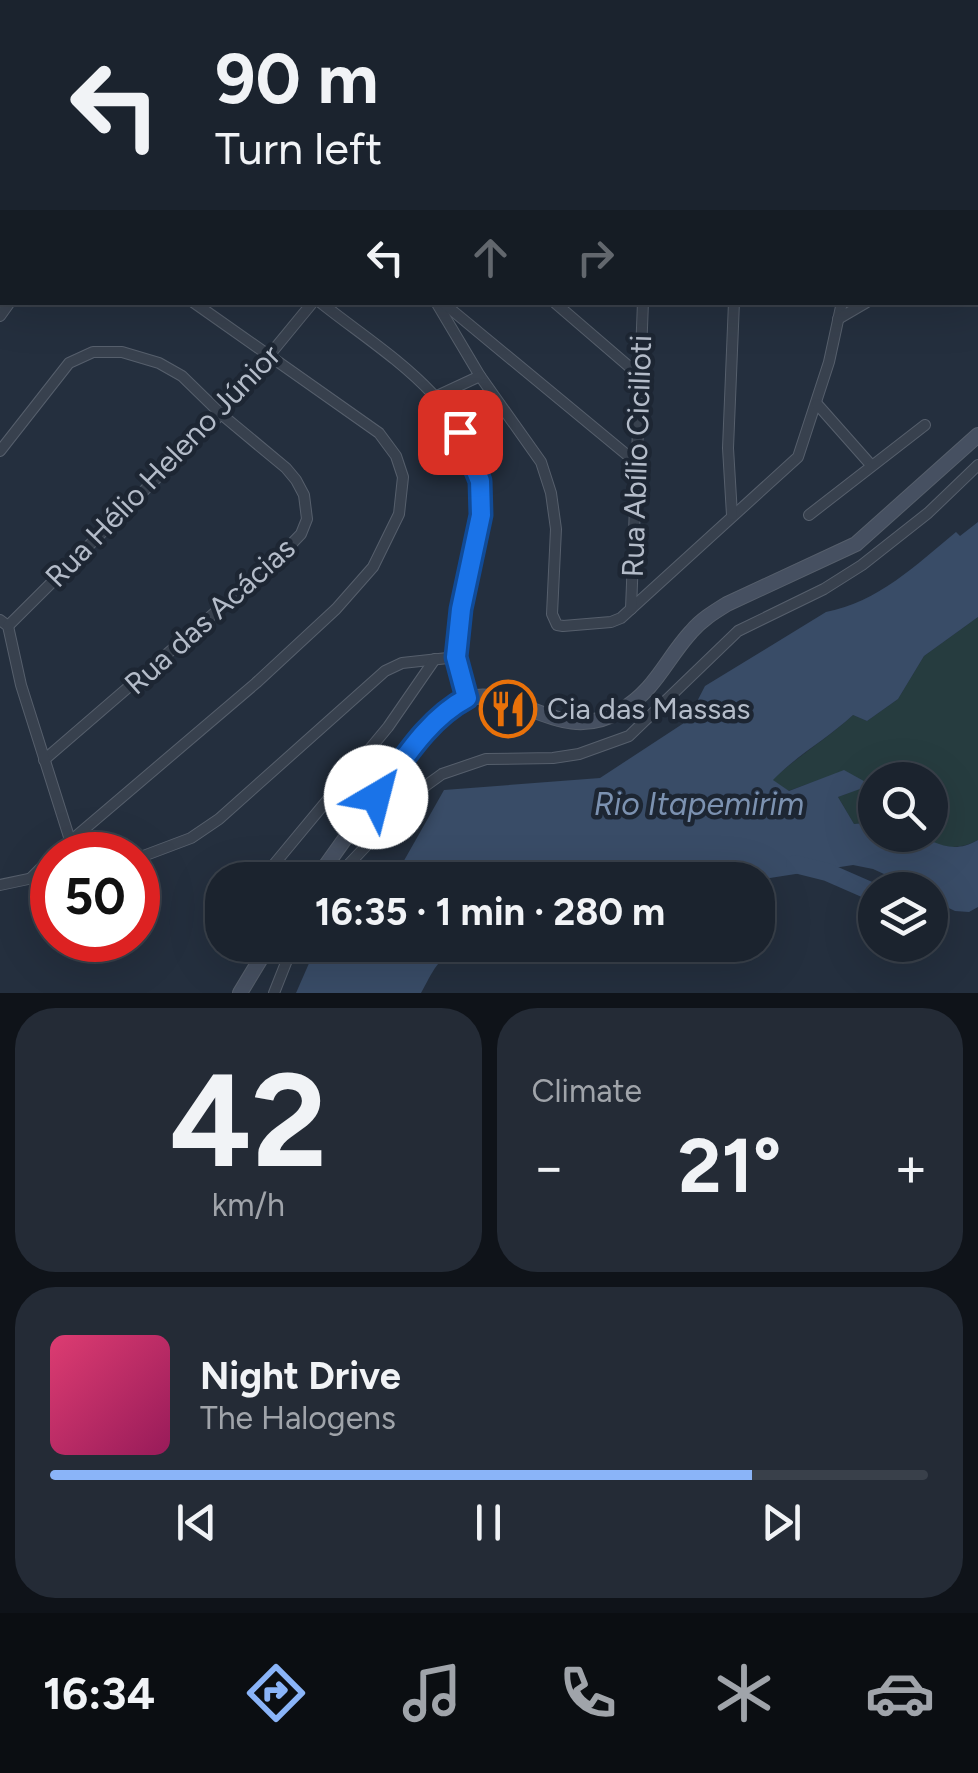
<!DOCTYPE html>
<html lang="en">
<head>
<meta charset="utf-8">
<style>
	body { margin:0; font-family:Figtree,sans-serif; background:#242b36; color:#f1f3f6; height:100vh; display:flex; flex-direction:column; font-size:38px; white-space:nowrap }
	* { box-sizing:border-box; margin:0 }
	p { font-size:32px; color:#a0a4aa }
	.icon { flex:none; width:55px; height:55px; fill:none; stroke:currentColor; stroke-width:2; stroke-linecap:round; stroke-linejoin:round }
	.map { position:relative; height:993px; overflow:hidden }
	.side { display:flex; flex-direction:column; gap:15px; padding:15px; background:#0f1319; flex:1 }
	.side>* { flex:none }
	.hud { position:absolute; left:0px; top:0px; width:980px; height:305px; box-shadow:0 10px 40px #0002,0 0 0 2px #39404a; background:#1b232e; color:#f1f3f6; overflow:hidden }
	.fabs { position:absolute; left:858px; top:762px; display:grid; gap:20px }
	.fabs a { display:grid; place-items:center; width:90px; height:90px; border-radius:50%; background:#1b232e; box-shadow:0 10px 40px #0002,0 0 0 2px #39404a; font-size:50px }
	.speed { position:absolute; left:30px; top:832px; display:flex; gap:20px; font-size:50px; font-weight:700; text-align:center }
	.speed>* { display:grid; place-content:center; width:130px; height:130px; border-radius:50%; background:#1b232e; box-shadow:0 10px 40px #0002,0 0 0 2px #39404a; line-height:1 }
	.speed .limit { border:15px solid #d22; background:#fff; color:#111 }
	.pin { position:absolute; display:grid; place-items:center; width:85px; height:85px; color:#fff; margin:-42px; border-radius:20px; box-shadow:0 5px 15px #0006 }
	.me { position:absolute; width:110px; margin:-55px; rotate:37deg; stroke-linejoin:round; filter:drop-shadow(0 0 8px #0008) }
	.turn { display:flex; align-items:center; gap:35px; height:210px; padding:0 50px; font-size:45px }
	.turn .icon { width:130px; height:130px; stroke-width:2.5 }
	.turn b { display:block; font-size:70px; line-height:85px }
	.lanes { display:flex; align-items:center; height:95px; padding:0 50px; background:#0003; justify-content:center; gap:50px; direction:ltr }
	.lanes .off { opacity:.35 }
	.big { font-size:75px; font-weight:700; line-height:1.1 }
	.side .widget { flex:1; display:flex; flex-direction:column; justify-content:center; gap:15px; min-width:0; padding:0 35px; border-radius:40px; background:#242b36 }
	.side .dial { align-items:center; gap:0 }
	.dial b { font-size:130px; line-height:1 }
	.song { display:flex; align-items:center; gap:30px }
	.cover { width:120px; height:120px; border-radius:15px; background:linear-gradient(135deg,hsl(340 70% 55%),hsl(330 70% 35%)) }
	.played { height:10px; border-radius:5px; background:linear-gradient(90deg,#8ab4f8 80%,#39404a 80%) }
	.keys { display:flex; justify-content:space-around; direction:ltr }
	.heat { display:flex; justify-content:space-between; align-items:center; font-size:55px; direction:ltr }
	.side .tiles { flex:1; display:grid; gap:15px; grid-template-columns:1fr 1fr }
	.widget:last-child { grid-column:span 2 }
	.trip { position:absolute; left:205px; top:862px; width:570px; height:100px; border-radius:40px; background:#1b232e; box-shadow:0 10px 40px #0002,0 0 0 2px #39404a; font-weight:700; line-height:100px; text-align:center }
	.tabs { display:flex; height:160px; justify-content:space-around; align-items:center; background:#0b0e12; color:#a0a4aa }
	.tabs .icon { width:70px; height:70px }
	.tabs .selected { color:#8ab4f8 }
	.tabs b { font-size:45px; color:#f1f3f6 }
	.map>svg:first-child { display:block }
	.green { fill:#263c3f }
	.water { fill:#394c67 }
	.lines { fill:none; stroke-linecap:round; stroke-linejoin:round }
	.river { stroke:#394c67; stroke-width:18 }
	.street-casing { stroke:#565f6c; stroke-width:12 }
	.secondary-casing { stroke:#565f6c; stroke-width:16 }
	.street { stroke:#38414e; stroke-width:10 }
	.secondary { stroke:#465061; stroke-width:14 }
	.route-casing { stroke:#114b97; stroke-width:25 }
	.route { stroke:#1a73e8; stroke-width:18 }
	.labels { text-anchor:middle; stroke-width:9; stroke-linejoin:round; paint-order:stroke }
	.street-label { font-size:30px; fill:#b4bcc9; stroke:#1d2633 }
	.poi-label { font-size:30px; fill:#b4bcc9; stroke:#1d2633; text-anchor:start }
	.water-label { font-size:32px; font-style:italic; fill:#7c92b1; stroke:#1d2633 }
</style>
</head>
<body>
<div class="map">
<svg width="978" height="993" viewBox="0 0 978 993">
	<rect width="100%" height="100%" fill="#242f3e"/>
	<path class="green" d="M 978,617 L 978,840 C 957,852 934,847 914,835 L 930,835 L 930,780 L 875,780 L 875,822 L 854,824 L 838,797 L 869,785 L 844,771 L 788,791 L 772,780 C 798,756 827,739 853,715 L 867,721 L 898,699 L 924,656 Z"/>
	<g class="water">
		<path d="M 978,522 L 978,617 L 924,656 L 898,699 L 867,721 L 853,715 C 827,739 797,755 773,780 L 789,791 L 844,770 L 871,785 L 838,797 L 854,824 L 875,822 L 875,835 C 886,835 897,834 908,835 C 936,838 948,857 978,840 L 978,907 L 969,912 L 955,911 L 930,899 L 930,890 L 919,890 L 873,869 L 853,865 L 758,880 L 393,880 L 444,790 L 600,778 L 687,721 L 705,686 L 826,612 C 878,602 916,565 956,532 L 960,536 Z"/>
		<path d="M 317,945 L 469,945 L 463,951 C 439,952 432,974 421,993 L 296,993 Z"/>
		<polygon points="481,945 581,945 554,964 528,952 497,960"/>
	</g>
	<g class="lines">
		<polyline class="river" points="795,864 827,872 875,893"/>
		<g class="street-casing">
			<g id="street">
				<polyline points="26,0 29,2"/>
				<polyline points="286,0 295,2"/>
				<polyline points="461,0 464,2"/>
				<polyline points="634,0 636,2"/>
				<polyline points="680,0 681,2"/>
				<polyline points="816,0 816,2"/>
				<polyline points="0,11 2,12"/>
				<polyline points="0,142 2,141"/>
				<polyline points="0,163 2,168"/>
				<polyline points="0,220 2,218"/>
				<polyline points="978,279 978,280"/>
				<path d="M 320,302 C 381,351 464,397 479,480 C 484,506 479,531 474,556 C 468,589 457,620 457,654 C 457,668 464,684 467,698"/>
				<polyline points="436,302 480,376 541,462 551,493 556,529 552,614 557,625 563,626 611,622 621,618 798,457 829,362 842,302"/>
				<polyline points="442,302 638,464"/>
				<polyline points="554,302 640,376"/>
				<polyline points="0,316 10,302"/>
				<polyline points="838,319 867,302"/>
				<polyline points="437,396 480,376"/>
				<polyline points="817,404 871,465"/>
				<polyline points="0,451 69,363 93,352 122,352 159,363 182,376 221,414 286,468 296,480 304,495 307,519 301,534 277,559 44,760"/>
				<polyline points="732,515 728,448 734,302"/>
				<polyline points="809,515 925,425"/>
				<polyline points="631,609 643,302"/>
				<polyline points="0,620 8,626 21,685 70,840"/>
				<polyline points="8,626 221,414 313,302"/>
				<polyline points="54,855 256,683 336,609 373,567 399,514 403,477 396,456 379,433 193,302"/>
				<polyline points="138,858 191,838 219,819 385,671 402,663 457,657"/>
				<polyline points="31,878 52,857"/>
				<polyline points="261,880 388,727 435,659"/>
				<polyline points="334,880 417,792 442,774 486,759 553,758 579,754 629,736 738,631 824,589 862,565 928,513 978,465"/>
				<polyline points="0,885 52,874"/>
				<polyline points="274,993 293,945"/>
			</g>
		</g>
		<g class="secondary-casing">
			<g id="secondary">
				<path d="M 315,880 C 345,842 427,712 466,699 C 515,683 559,747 620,711 C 656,690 666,659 691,632 C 701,620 714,612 727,604 L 856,544 L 978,435"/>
				<polyline points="240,993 269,945"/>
			</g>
		</g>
		<use href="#street" class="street"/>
		<use href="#secondary" class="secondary"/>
	</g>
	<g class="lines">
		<g class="route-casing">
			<path id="route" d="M 376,797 C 402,762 427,719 467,698 L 456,657 L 461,609 L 481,515 L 480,481 L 460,432"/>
		</g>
		<use href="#route" class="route"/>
	</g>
	<defs>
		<g id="restaurant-ring" transform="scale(2.875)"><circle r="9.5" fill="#1d2633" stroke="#e8710a" stroke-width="1.5"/><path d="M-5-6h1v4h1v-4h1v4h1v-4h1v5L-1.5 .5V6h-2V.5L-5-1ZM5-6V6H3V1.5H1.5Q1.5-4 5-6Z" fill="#e8710a"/></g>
	</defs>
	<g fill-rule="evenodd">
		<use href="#restaurant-ring" x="508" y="709"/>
	</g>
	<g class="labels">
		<g class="street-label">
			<text transform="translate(637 456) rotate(-88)" y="10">Rua Abílio Cicilioti</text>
			<text transform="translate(163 466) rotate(-46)" y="10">Rua Hélio Heleno Júnior</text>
			<text transform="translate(210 616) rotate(-42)" y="10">Rua das Acácias</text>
		</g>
		<g class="poi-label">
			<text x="547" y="719">Cia das Massas</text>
		</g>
		<g class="water-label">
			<text x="699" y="815">Rio Itapemirim</text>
		</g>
	</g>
</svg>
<div class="fabs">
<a><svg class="icon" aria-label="search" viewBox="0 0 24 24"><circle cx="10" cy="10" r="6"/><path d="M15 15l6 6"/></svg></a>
<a><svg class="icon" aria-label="layers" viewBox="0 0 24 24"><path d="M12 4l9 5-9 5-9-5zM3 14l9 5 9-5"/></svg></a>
</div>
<div class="speed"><div class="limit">50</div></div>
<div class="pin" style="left:460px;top:432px;background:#d93025"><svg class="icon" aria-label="arrive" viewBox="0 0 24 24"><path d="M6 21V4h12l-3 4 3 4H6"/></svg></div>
<svg class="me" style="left:376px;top:797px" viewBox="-20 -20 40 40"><circle r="19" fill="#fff"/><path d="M0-13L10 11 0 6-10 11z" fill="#1a73e8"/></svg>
<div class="trip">16:35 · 1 min · 280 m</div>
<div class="hud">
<div class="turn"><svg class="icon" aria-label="left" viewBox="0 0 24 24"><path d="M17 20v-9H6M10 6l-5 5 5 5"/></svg><div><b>90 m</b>Turn left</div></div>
<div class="lanes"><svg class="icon" aria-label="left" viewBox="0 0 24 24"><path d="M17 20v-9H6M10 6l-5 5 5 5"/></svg><svg class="icon off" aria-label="ahead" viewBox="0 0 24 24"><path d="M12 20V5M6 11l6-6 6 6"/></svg><svg class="icon off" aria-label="right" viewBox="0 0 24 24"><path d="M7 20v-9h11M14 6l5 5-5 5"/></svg></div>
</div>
</div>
<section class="side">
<div class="tiles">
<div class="widget dial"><b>42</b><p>km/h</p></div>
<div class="widget"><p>Climate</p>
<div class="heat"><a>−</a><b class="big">21°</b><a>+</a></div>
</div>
<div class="widget">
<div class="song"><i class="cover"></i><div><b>Night Drive</b><p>The Halogens</p></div></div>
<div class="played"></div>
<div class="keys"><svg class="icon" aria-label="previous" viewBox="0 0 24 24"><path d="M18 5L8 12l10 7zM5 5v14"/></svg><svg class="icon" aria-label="pause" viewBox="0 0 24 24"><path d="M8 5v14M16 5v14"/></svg><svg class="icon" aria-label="next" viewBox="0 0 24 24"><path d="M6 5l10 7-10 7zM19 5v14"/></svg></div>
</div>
</div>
</section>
<nav class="tabs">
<b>16:34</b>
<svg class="icon selected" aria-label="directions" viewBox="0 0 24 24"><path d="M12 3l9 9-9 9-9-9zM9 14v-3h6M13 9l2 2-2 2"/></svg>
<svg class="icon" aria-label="music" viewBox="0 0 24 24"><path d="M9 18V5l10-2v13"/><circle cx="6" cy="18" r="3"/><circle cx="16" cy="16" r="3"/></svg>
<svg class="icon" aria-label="phone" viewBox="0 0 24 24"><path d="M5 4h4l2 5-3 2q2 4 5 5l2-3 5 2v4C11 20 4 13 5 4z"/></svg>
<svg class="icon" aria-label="climate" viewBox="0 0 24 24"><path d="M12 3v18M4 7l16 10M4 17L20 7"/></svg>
<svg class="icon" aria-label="car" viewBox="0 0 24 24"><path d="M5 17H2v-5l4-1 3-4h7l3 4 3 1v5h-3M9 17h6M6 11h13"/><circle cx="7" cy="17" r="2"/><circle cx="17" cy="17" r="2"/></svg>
</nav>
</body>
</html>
